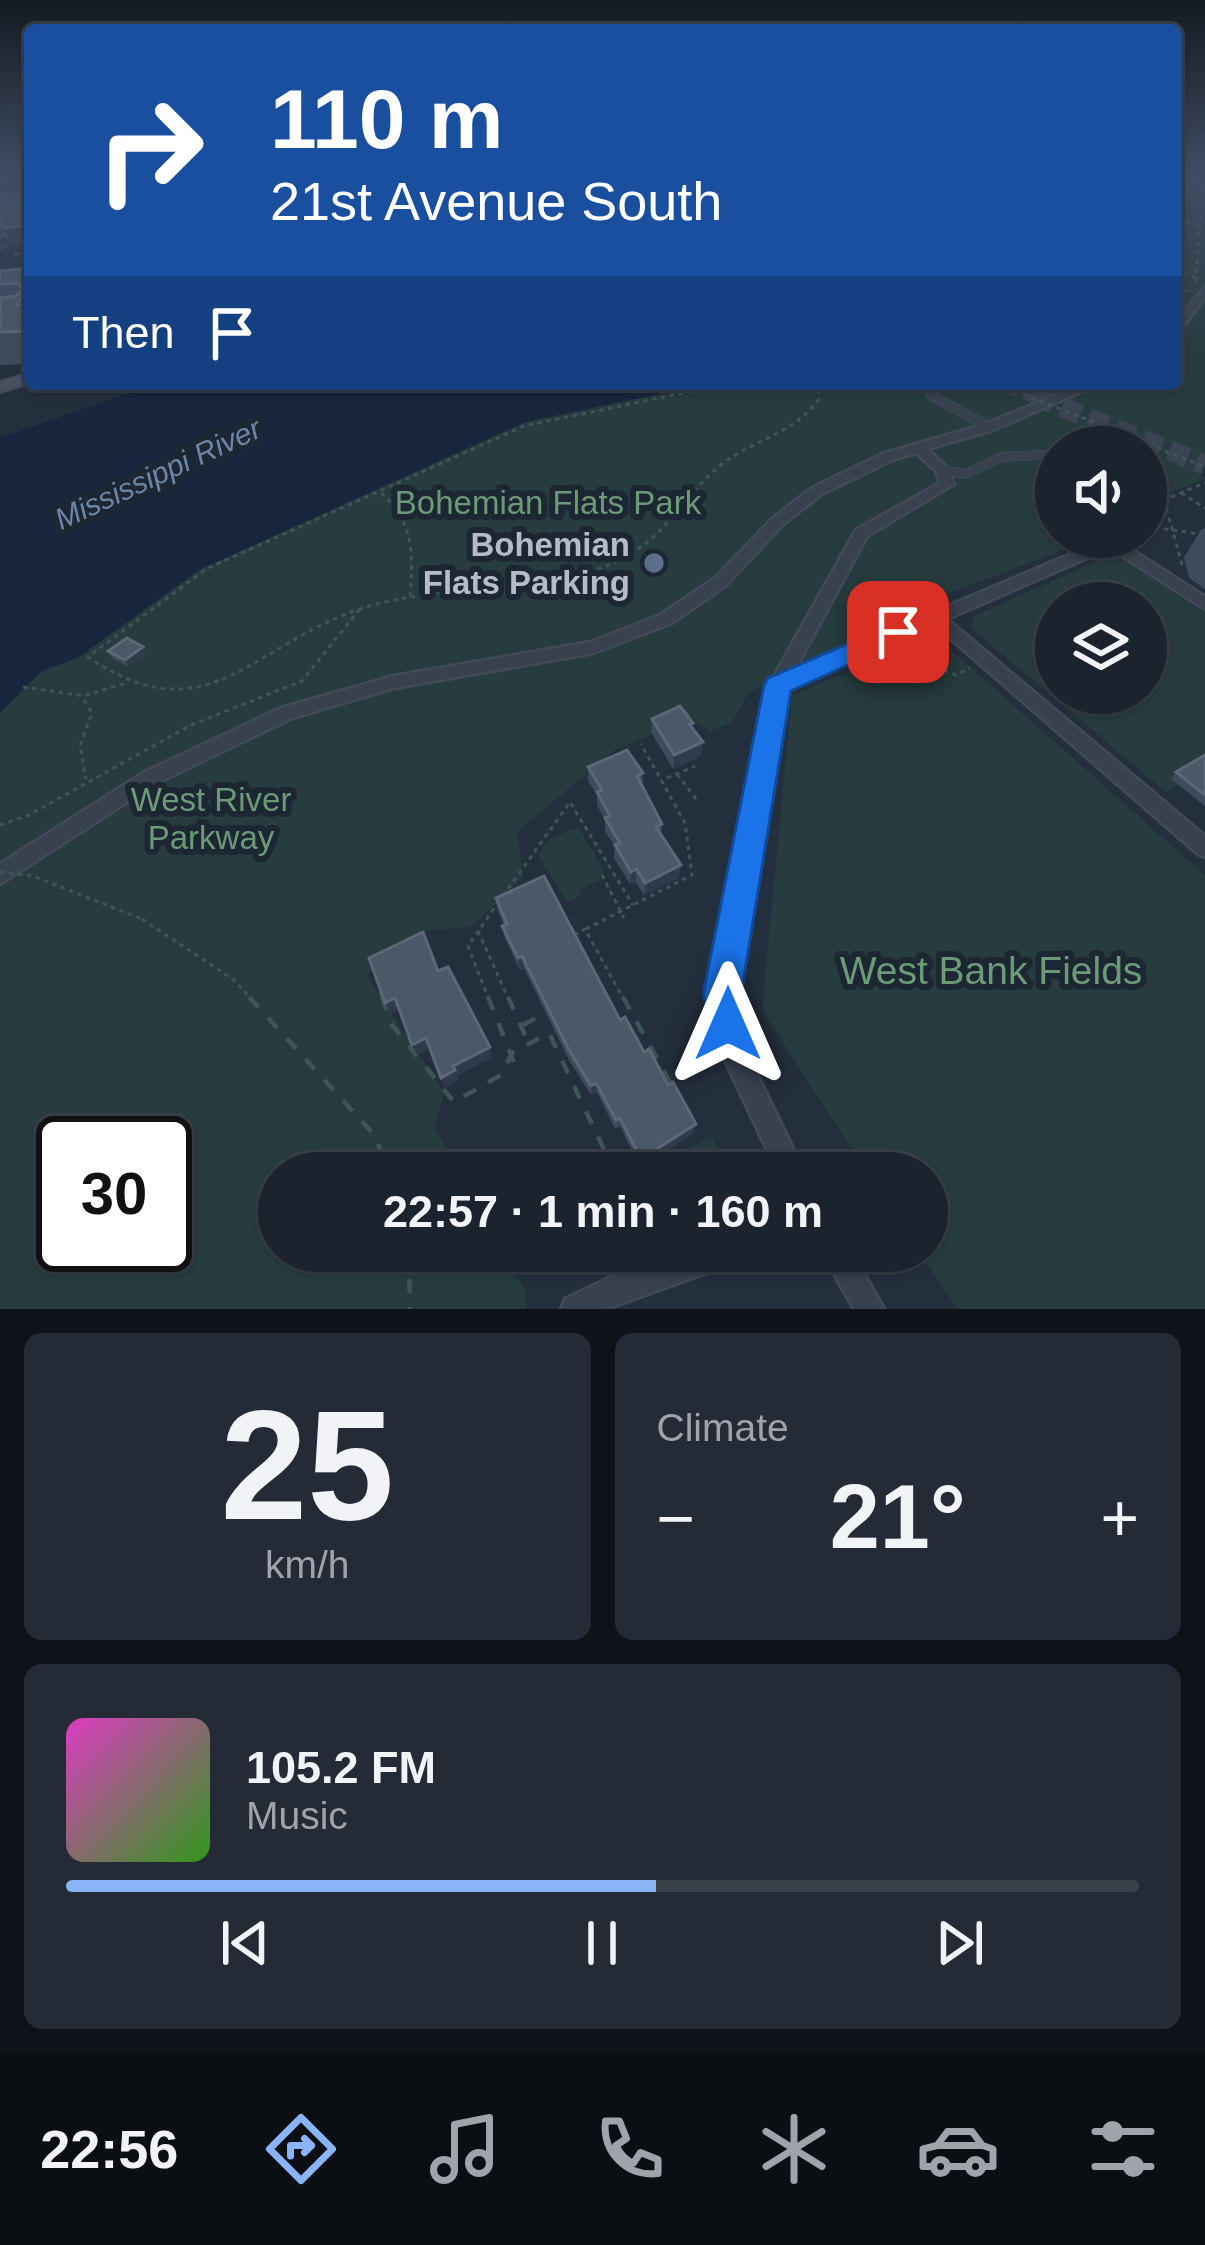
<!DOCTYPE html>
<html lang="en">
<head>
<meta charset="utf-8">
<style>
	body { margin:0; font-family:Arial,sans-serif; background:#242b36; color:#f1f3f6; height:100vh; display:flex; flex-direction:column; font-size:45px; white-space:nowrap }
	* { box-sizing:border-box; margin:0 }
	p { font-size:39px; color:#a0a4aa }
	.icon { flex:none; width:66px; height:66px; fill:none; stroke:currentColor; stroke-width:2; stroke-linecap:round; stroke-linejoin:round }
	.map { position:relative; height:1309px; overflow:hidden }
	.panel { display:flex; flex-direction:column; gap:24px; padding:24px; background:#0f1319; flex:1 }
	.panel>* { flex:none }
	.hud { position:absolute; left:24px; top:24px; width:1158px; height:366px; border-radius:12px; box-shadow:0 3px 9px #0004,0 0 0 3px #39404a; background:#1a4fa0; color:#fff; overflow:hidden }
	.controls { position:absolute; left:1035px; top:426px; display:grid; gap:24px }
	.controls a { display:grid; place-items:center; width:132px; height:132px; border-radius:50%; background:#1b232e; box-shadow:0 3px 9px #0004,0 0 0 3px #39404a; font-size:60px }
	.speed { position:absolute; left:36px; top:1116px; display:flex; gap:24px; font-size:60px; font-weight:700; text-align:center }
	.speed>* { display:grid; place-content:center; width:156px; height:156px; border-radius:50%; background:#1b232e; box-shadow:0 3px 9px #0004,0 0 0 3px #39404a; line-height:1 }
	.speed .limit { border:6px solid #111; border-radius:18px; background:#fff; color:#111 }
	.pin { position:absolute; display:grid; place-items:center; width:102px; height:102px; color:#fff; margin:-51px; border-radius:24px; box-shadow:0 6px 18px #0006 }
	.me { position:absolute; width:132px; margin:-66px; rotate:0deg; stroke-linejoin:round; filter:drop-shadow(0 0 9px #0008) }
	.turn { display:flex; align-items:center; gap:42px; height:252px; padding:0 48px; font-size:54px }
	.turn .icon { width:156px; height:156px; stroke-width:2.5 }
	.turn b { display:block; font-size:84px; line-height:102px }
	.then { display:flex; align-items:center; height:114px; padding:0 48px; background:#0003; gap:24px; font-size:45px }
	.big { font-size:90px; font-weight:700; line-height:1.1 }
	.panel .widget { flex:1; display:flex; flex-direction:column; justify-content:center; gap:18px; min-width:0; padding:0 42px; border-radius:18px; background:#242b36 }
	.panel .dial { align-items:center; gap:0 }
	.dial b { font-size:156px; line-height:1 }
	.song { display:flex; align-items:center; gap:36px }
	.cover { width:144px; height:144px; border-radius:18px; background:linear-gradient(135deg,hsl(310 70% 55%),hsl(110 70% 35%)) }
	.played { height:12px; border-radius:6px; background:linear-gradient(90deg,#8ab4f8 55%,#39404a 55%) }
	.keys { display:flex; justify-content:space-around; direction:ltr }
	.heat { display:flex; justify-content:space-between; align-items:center; font-size:66px; direction:ltr }
	.panel .tiles { flex:1; display:grid; gap:24px; grid-template-columns:1fr 1fr }
	.widget:last-child { grid-column:span 2 }
	.trip { position:absolute; left:258px; top:1152px; width:690px; height:120px; border-radius:60px; background:#1b232e; box-shadow:0 3px 9px #0004,0 0 0 3px #39404a; font-weight:700; line-height:120px; text-align:center }
	.dock { display:flex; height:192px; justify-content:space-around; align-items:center; background:#0b0e12; color:#a0a4aa }
	.dock .icon { width:84px; height:84px }
	.dock .active { color:#8ab4f8 }
	.dock b { font-size:54px; color:#f1f3f6 }
	.map>svg:first-child { display:block }
	.green { fill:#263c3f; fill-rule:evenodd }
	.water { fill:#17263c }
	.lines { fill:none; stroke-linecap:round; stroke-linejoin:round }
	.secondary-tunnel-far1 { stroke:#3a4453; stroke-width:15; stroke-dasharray:15 8; stroke-linecap:butt }
	.secondary-tunnel { stroke:#3a4453; stroke-width:20; stroke-dasharray:20 9; stroke-linecap:butt }
	.lane-far2-casing { stroke:#414a57; stroke-width:6 }
	.lane-far1-casing { stroke:#414a57; stroke-width:9 }
	.lane-casing { stroke:#414a57; stroke-width:10 }
	.street-casing { stroke:#414a57; stroke-width:5 }
	.secondary-casing { stroke:#414a57; stroke-width:4 }
	.path-far1 { stroke:#3f5557; stroke-width:3; stroke-dasharray:4.5 4.5; stroke-linecap:butt }
	.path { stroke:#3f5557; stroke-width:4.5; stroke-dasharray:14 14; stroke-linecap:butt }
	.lane-far2 { stroke:#38414e; stroke-width:4.5 }
	.lane-far1 { stroke:#38414e; stroke-width:6 }
	.lane { stroke:#38414e; stroke-width:8 }
	.street { fill:#38414e; fill-rule:evenodd }
	.secondary { fill:#465061; fill-rule:evenodd }
	.path-bridge { stroke:#3f5557; stroke-width:3; stroke-dasharray:4.5 4.5; stroke-linecap:butt }
	.wall { fill:#3f4b5c }
	.shaded-wall { fill:#2f3b4b }
	.building { fill:#4b5868; stroke:#5c6777; stroke-width:3 }
	.route { fill:#1a73e8; stroke:#114b97; stroke-width:3 }
	.service-dot { fill:#5c6f8a; stroke:#1d2633; stroke-width:4.5 }
	.labels { text-anchor:middle; stroke-width:12; stroke-linejoin:round; paint-order:stroke }
	.far-water-label { font-size:30px; font-style:italic; fill:#6d86a8; stroke:#1d2633 }
	.park-label { font-size:33px; fill:#6b9a76; stroke:#1d2633 }
	.poi-label { font-size:33px; font-weight:bold; fill:#b4bcc9; stroke:#1d2633; text-anchor:end }
	.near-park-label { font-size:39px; fill:#6b9a76; stroke:#1d2633 }
</style>
</head>
<body>
<div class="map">
<svg width="1205" height="1309" viewBox="0 0 1205 1309">
	<rect width="100%" height="100%" fill="#242f3e"/>
	<g class="green">
		<path d="M 1176,174 L 1205,174 L 1205,463 L 1198,472 L 1205,479 L 1146,502 L 1146,447 L 1056,447 L 1056,537 L 1097,537 L 950,593 L 749,692 L 732,723 L 711,731 L 688,719 L 615,750 L 517,832 L 523,877 L 471,927 L 430,930 L 366,975 L 444,1092 L 435,1128 L 460,1173 L 279,1173 L 279,1251 L 503,1251 L 525,1291 L 527,1309 L 0,1309 L 0,713 L 42,671 L 79,657 L 199,570 L 525,422 L 707,384 L 1176,384 ZM 63,1143 L 165,1143 L 165,1245 L 63,1245 Z"/>
		<path d="M 1120,557 L 1205,611 L 1205,769 L 1166,792 L 971,628 L 974,616 L 1102,559 ZM 1056,603 L 1146,603 L 1146,693 L 1056,693 Z"/>
		<polygon points="935,636 1205,875 1205,1309 957,1309 919,1251 927,1251 927,1173 868,1173 762,1011 792,695"/>
		<polygon points="573,829 580,830 604,871 600,880 581,889 580,896 568,902 538,855 550,839"/>
		<polygon points="711,1136 732,1173 648,1173"/>
	</g>
	<polygon class="water" points="155,384 707,384 525,422 199,570 79,657 42,671 0,713 0,438"/>
	<g class="lines">
		<polyline class="secondary-tunnel-far1" points="1004,384 1042,399"/>
		<polyline class="secondary-tunnel" points="1035,396 1205,465"/>
		<g class="lane-far2-casing">
			<g id="lane-far2">
				<polyline points="8,174 12,204 30,201"/>
				<polyline points="0,248 6,245"/>
			</g>
		</g>
		<g class="lane-far1-casing">
			<polyline id="lane-far1" points="930,395 938,399"/>
		</g>
		<g class="lane-casing">
			<g id="lane">
				<polyline points="932,396 989,427"/>
				<polyline points="942,470 965,474 1002,457 1056,454"/>
			</g>
		</g>
		<g class="street-casing">
			<g id="street">
				<polygon points="1181,174 1189,174 1205,195 1205,202"/>
				<polygon points="1205,287 1205,297 1180,331 1176,332 1176,322"/>
				<polygon points="1083,384 1099,384 993,430 927,449 947,467 954,484 867,536 794,671 1097,543 1128,547 1205,597 1205,609 1119,554 1103,551 947,619 1205,836 1205,857 1198,854 934,624 786,689 733,995 746,1052 805,1173 778,1173 722,1054 711,995 769,685 856,530 940,483 936,471 916,453 892,460 822,494 782,525 725,586 672,623 593,653 394,688 292,718 157,783 0,884 0,864 143,773 281,708 394,676 591,642 660,615 715,578 772,519 812,488 882,454 985,424"/>
				<polygon points="688,1251 743,1251 739,1261 606,1309 561,1309 565,1299 611,1277"/>
				<polygon points="821,1251 851,1251 884,1309 854,1309"/>
			</g>
		</g>
		<g class="secondary-casing">
			<polygon id="secondary" points="30,373 30,383 0,392 0,382"/>
		</g>
		<g class="path-far1">
			<polyline points="1176,220 1200,225"/>
			<polyline points="14,254 30,251"/>
			<polyline points="1183,274 1195,277"/>
			<polyline points="1196,282 1200,211"/>
			<polyline points="1176,297 1189,289"/>
			<path d="M 727,384 L 524,426 L 206,569 L 88,657 C 208,739 254,642 363,608 C 453,579 555,603 638,549 C 671,527 690,489 722,464 C 754,439 794,434 819,399 L 817,384"/>
			<path d="M 381,493 C 415,522 413,557 410,598"/>
			<polyline points="1181,493 1205,508"/>
			<polyline points="1164,500 1183,568"/>
			<polyline points="1146,507 1205,483"/>
			<polyline points="1146,526 1205,535"/>
			<polyline points="944,670 956,675 970,668"/>
			<polyline points="23,687 84,696 126,683"/>
			<polyline points="84,700 92,713 80,746 86,779"/>
			<polyline points="677,774 697,800"/>
			<polyline points="667,778 695,766"/>
			<polyline points="0,825 29,815 191,725 302,681 359,610"/>
			<polyline points="602,875 624,918"/>
			<polyline points="503,896 570,802 633,905"/>
			<polyline points="142,919 234,980 252,1000"/>
			<polyline points="586,929 692,875 685,823 641,744"/>
			<polyline points="478,931 509,1000"/>
			<polyline points="574,935 585,929 624,1000"/>
			<polyline points="380,992 383,1000"/>
			<polyline points="489,1000 468,946 497,904"/>
		</g>
		<g class="path">
			<polyline points="249,997 369,1129 394,1173"/>
			<polyline points="382,997 392,1025 454,1102 501,1075 512,1053 549,1033 608,1158"/>
			<polyline points="488,997 519,1075"/>
			<polyline points="508,997 528,1042"/>
			<polyline points="623,997 671,1084"/>
			<polyline points="523,1025 546,1013"/>
			<polyline points="409,1251 410,1309"/>
		</g>
		<use href="#lane-far2" class="lane-far2"/>
		<use href="#lane-far1" class="lane-far1"/>
		<use href="#lane" class="lane"/>
		<use href="#street" class="street"/>
		<use href="#secondary" class="secondary"/>
		<g class="path-bridge">
			<polyline points="998,384 1205,467"/>
			<polyline points="0,872 33,876 142,919"/>
		</g>
	</g>
	<g class="wall">
		<polygon points="30,189 30,243 13,245 5,238 0,241 0,191 5,194"/>
		<polygon points="30,268 30,364 0,365 0,271"/>
		<polygon points="1205,528 1205,589 1189,578 1184,557 1201,530"/>
		<polygon points="143,647 147,654 129,667 112,658 108,651"/>
		<polygon points="652,719 693,723 693,729 701,756 673,769 651,732"/>
		<polygon points="1205,755 1205,806 1171,779 1176,772"/>
		<polygon points="588,767 643,773 642,786 662,824 661,836 679,878 644,895 636,882 630,884 614,858 615,847 605,831 605,820 597,805 597,795 588,781"/>
		<polygon points="496,898 620,1020 696,1124 694,1133 640,1167 620,1126 615,1129 597,1092 591,1095 569,1060 524,968 520,970 505,938 502,926 504,925 498,911"/>
	</g>
	<g class="shaded-wall">
		<polygon points="30,225 30,243 13,245 4,228"/>
		<polygon points="30,285 30,331 17,305"/>
		<polygon points="143,647 147,654 129,667 125,660"/>
		<polygon points="703,742 701,756 673,769 674,755"/>
		<polygon points="681,865 679,878 644,895 645,883"/>
		<polygon points="636,869 636,882 630,884 631,872"/>
		<polygon points="522,956 524,968 520,970 518,958"/>
		<polygon points="395,998 400,1009 390,1014 385,1003"/>
		<polygon points="426,1038 431,1048 417,1055 412,1045"/>
		<polygon points="490,1047 492,1057 457,1076 459,1080 445,1088 441,1078 453,1066"/>
		<polygon points="596,1083 597,1092 591,1095 591,1086"/>
		<polygon points="696,1124 694,1133 640,1167 641,1159"/>
	</g>
	<g class="building">
		<polygon points="30,189 30,225 4,228 0,224 0,191 5,194"/>
		<polygon points="30,268 30,285 17,305 30,304 30,331 0,332 0,298 16,296 22,290 19,283 0,284 0,271"/>
		<polygon points="127,638 143,647 125,660 108,651"/>
		<polygon points="680,706 693,723 689,724 703,742 674,755 652,719"/>
		<polygon points="627,750 643,773 637,776 662,824 656,827 681,865 645,883 636,869 631,872 615,845 620,843 605,818 610,816 597,792 602,790 588,767"/>
		<polygon points="1205,755 1205,795 1176,772"/>
		<polygon points="544,876 620,1020 625,1017 644,1052 649,1049 668,1085 673,1082 696,1124 641,1159 620,1118 616,1120 596,1083 591,1086 569,1050 522,956 518,958 502,926 507,924 496,898"/>
		<polygon points="423,932 438,971 448,967 490,1047 453,1066 455,1070 441,1078 426,1038 412,1045 395,998 385,1003 369,958"/>
	</g>
	<linearGradient id="sky" x2="0" y2="1"><stop stop-color="#141a22"/><stop offset="0.49" stop-color="#3f4d63"/><stop offset="1" stop-color="#3f4d63" stop-opacity="0"/></linearGradient>
	<rect width="1205" height="357" fill="url(#sky)"/>
	<polygon class="route" points="898,622 907,625 911,632 907,638 791,691 741,995 748,1024 742,1038 728,1044 714,1038 703,995 764,685 768,678"/>
	<circle class="service-dot" cx="654" cy="563" r="12"/>
	<g class="labels">
		<g class="far-water-label">
			<text transform="translate(158 474) rotate(-25)" y="10">Mississippi River</text>
		</g>
		<g class="park-label">
			<text x="548" y="514">Bohemian Flats Park</text>
			<text x="211" y="811">West River<tspan x="211" dy="38">Parkway</tspan></text>
		</g>
		<g class="poi-label">
			<text x="630" y="556">Bohemian<tspan x="630" dy="38">Flats Parking</tspan></text>
		</g>
		<g class="near-park-label">
			<text x="991" y="984">West Bank Fields</text>
		</g>
	</g>
</svg>
<div class="controls">
<a><svg class="icon" aria-label="sound" viewBox="0 0 24 24"><path d="M4 9h4l5-4v14l-5-4H4zM17 9q2 3 0 6"/></svg></a>
<a><svg class="icon" aria-label="layers" viewBox="0 0 24 24"><path d="M12 4l9 5-9 5-9-5zM3 14l9 5 9-5"/></svg></a>
</div>
<div class="speed"><div class="limit">30</div></div>
<div class="pin" style="left:898px;top:632px;background:#d93025"><svg class="icon" aria-label="arrive" viewBox="0 0 24 24"><path d="M6 21V4h12l-3 4 3 4H6"/></svg></div>
<svg class="me" style="left:728px;top:1024px" viewBox="-20 -20 40 40"><path d="M0-17L14 15 0 8-14 15z" fill="#1a73e8" stroke="#fff" stroke-width="4"/></svg>
<div class="trip">22:57 · 1 min · 160 m</div>
<div class="hud">
<div class="turn"><svg class="icon" aria-label="right" viewBox="0 0 24 24"><path d="M7 20v-9h11M14 6l5 5-5 5"/></svg><div><b>110 m</b>21st Avenue South</div></div>
<div class="then">Then<svg class="icon" aria-label="arrive" viewBox="0 0 24 24"><path d="M6 21V4h12l-3 4 3 4H6"/></svg></div>
</div>
</div>
<section class="panel">
<div class="tiles">
<div class="widget dial"><b>25</b><p>km/h</p></div>
<div class="widget"><p>Climate</p>
<div class="heat"><a>−</a><b class="big">21°</b><a>+</a></div>
</div>
<div class="widget">
<div class="song"><i class="cover"></i><div><b>105.2 FM</b><p>Music</p></div></div>
<div class="played"></div>
<div class="keys"><svg class="icon" aria-label="previous" viewBox="0 0 24 24"><path d="M18 5L8 12l10 7zM5 5v14"/></svg><svg class="icon" aria-label="pause" viewBox="0 0 24 24"><path d="M8 5v14M16 5v14"/></svg><svg class="icon" aria-label="next" viewBox="0 0 24 24"><path d="M6 5l10 7-10 7zM19 5v14"/></svg></div>
</div>
</div>
</section>
<nav class="dock">
<b>22:56</b>
<svg class="icon active" aria-label="directions" viewBox="0 0 24 24"><path d="M12 3l9 9-9 9-9-9zM9 14v-3h6M13 9l2 2-2 2"/></svg>
<svg class="icon" aria-label="music" viewBox="0 0 24 24"><path d="M9 18V5l10-2v13"/><circle cx="6" cy="18" r="3"/><circle cx="16" cy="16" r="3"/></svg>
<svg class="icon" aria-label="phone" viewBox="0 0 24 24"><path d="M5 4h4l2 5-3 2q2 4 5 5l2-3 5 2v4C11 20 4 13 5 4z"/></svg>
<svg class="icon" aria-label="climate" viewBox="0 0 24 24"><path d="M12 3v18M4 7l16 10M4 17L20 7"/></svg>
<svg class="icon" aria-label="car" viewBox="0 0 24 24"><path d="M5 17H2v-5l4-1 3-4h7l3 4 3 1v5h-3M9 17h6M6 11h13"/><circle cx="7" cy="17" r="2"/><circle cx="17" cy="17" r="2"/></svg>
<svg class="icon" aria-label="filters" viewBox="0 0 24 24"><path d="M4 7h16M4 17h16"/><circle cx="9" cy="7" r="2"/><circle cx="15" cy="17" r="2"/></svg>
</nav>
</body>
</html>
